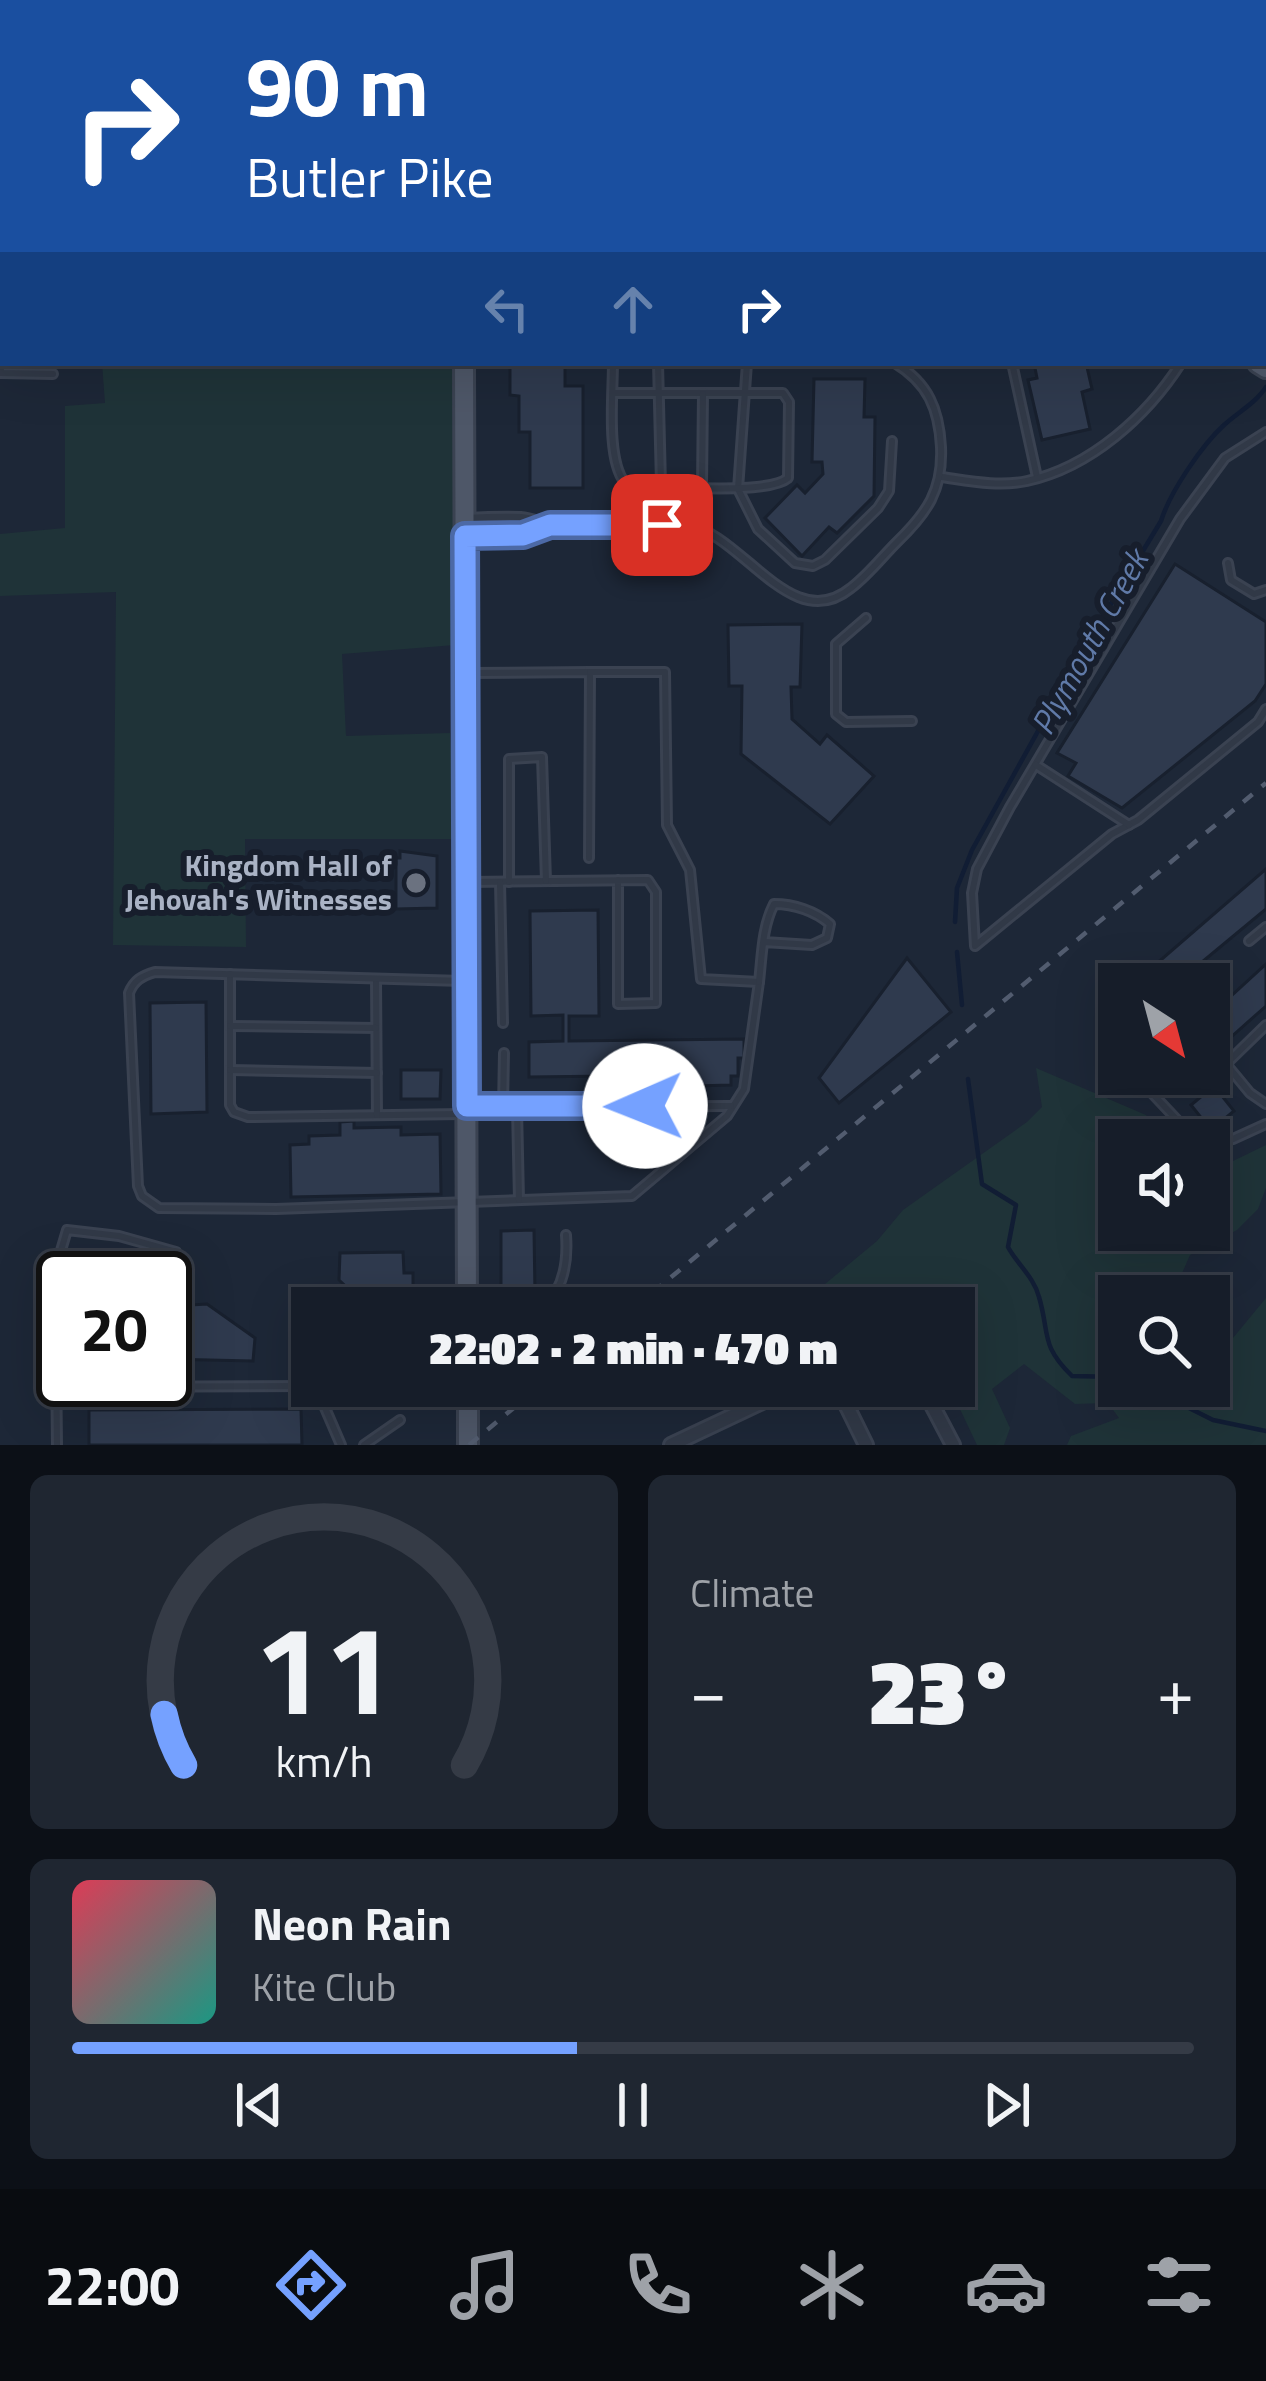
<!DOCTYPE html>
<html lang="en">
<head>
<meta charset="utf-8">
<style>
	body { margin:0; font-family:"Titillium Web",sans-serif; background:#1f2631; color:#f1f3f6; height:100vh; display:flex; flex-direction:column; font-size:45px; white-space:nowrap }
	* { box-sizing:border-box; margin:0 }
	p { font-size:39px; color:#9ea2a8 }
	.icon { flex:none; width:66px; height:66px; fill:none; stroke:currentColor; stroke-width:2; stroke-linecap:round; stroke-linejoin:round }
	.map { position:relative; height:1445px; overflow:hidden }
	.details { display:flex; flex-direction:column; gap:30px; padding:30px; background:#0c1017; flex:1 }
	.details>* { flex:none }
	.guide { position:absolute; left:0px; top:0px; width:1266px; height:366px; box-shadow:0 12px 48px #0002,0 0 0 3px #353b46; background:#1a4fa0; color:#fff; overflow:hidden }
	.needle { width:78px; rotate:144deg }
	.fabs { position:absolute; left:1098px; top:963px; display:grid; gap:24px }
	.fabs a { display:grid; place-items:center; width:132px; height:132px; border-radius:0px; background:#161d29; box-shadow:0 12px 48px #0002,0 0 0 3px #353b46; font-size:60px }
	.speed { position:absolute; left:36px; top:1251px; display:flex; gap:24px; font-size:60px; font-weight:700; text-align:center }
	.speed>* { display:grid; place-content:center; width:156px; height:156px; border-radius:50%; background:#161d29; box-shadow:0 12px 48px #0002,0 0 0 3px #353b46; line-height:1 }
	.speed .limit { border:6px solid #111; border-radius:18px; background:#fff; color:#111 }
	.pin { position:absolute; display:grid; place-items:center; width:102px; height:102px; color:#fff; margin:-51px; border-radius:24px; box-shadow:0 6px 18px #0006 }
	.me { position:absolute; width:132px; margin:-66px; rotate:269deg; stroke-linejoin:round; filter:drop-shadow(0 0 9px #0008) }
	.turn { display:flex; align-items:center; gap:42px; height:252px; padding:0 48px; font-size:54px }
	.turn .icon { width:156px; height:156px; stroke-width:2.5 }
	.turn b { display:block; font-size:84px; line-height:102px }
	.lanes { display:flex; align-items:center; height:114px; padding:0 48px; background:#0003; justify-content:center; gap:60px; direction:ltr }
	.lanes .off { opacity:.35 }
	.big { font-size:90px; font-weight:800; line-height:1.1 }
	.details .tile { flex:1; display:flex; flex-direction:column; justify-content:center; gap:18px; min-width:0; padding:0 42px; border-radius:18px; background:#1f2631 }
	.details .dial { align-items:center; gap:0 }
	.dial svg { height:312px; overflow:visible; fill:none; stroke:#353b46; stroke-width:7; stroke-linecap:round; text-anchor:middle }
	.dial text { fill:#f1f3f6; stroke:none }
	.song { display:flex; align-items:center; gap:36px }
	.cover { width:144px; height:144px; border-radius:18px; background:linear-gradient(135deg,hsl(350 70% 55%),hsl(170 70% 35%)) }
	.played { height:12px; border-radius:6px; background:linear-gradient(90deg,#75a1ff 45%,#353b46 45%) }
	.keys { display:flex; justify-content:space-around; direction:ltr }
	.heat { display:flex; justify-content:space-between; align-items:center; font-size:66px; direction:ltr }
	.details .tiles { flex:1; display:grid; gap:30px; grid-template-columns:1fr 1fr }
	.tile:last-child { grid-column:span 2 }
	.trip { position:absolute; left:291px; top:1287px; width:684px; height:120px; border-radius:0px; background:#161d29; box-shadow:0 12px 48px #0002,0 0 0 3px #353b46; font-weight:800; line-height:120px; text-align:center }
	.tab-bar { display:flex; height:192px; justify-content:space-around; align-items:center; background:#090c10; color:#9ea2a8 }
	.tab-bar .icon { width:84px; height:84px }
	.tab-bar .current { color:#75a1ff }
	.tab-bar b { font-size:54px; color:#f1f3f6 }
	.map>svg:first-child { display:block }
	.green { fill:#1f3338 }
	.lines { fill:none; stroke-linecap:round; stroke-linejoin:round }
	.stream { stroke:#111d34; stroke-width:4.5 }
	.building { fill:#2f3a4e; stroke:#18202e; stroke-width:3 }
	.service-casing { stroke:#3a4251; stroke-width:12 }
	.minor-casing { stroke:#3a4251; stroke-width:18 }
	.secondary-casing { stroke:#3a4251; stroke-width:22 }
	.primary-casing { stroke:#3a4251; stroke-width:24 }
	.service { stroke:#313947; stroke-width:6 }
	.minor { stroke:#313947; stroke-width:12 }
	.secondary { stroke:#3e475b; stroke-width:16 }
	.primary { stroke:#4e5768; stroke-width:18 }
	.rail { stroke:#525c6f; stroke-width:4.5; stroke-dasharray:12 12; stroke-linecap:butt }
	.route-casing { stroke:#4c69a6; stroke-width:30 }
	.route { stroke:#75a1ff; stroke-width:21 }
	.worship-dot { fill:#6b7280; stroke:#171e2c; stroke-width:4.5 }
	.labels { text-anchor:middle; stroke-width:12; stroke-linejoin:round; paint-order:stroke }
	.poi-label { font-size:30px; font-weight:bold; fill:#aab3c5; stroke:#171e2c; text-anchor:end }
	.water-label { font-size:33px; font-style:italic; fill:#607aa8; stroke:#171e2c }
</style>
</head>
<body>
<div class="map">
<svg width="1266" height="1445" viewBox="0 0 1266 1445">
	<rect width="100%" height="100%" fill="#1d2737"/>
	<g class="green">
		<polygon points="102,363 452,363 455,645 342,654 346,736 450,733 456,839 245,839 246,947 113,945 116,592 0,596 0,534 65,528 65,406 105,403"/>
		<polygon points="1036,1068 1146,1115 1164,1140 1119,1140 1119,1230 1209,1230 1209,1159 1233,1161 1266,1145 1266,1188 1258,1209 1237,1230 1190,1255 1172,1296 1119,1296 1119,1386 1209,1386 1209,1334 1228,1344 1266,1298 1266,1445 1067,1445 1071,1436 1119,1418 1108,1403 1075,1404 1024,1364 992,1389 1010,1428 1004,1445 977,1445 949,1386 954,1386 954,1308 796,1308 877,1241 903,1210 1027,1122 1042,1107"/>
	</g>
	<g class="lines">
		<g class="stream">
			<path d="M 955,922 L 957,888 L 972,850 L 1083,650 L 1161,521 C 1170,492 1202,445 1224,425 C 1237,413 1257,402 1266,387"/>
			<polyline points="957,952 962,1005"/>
			<path d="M 968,1079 L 982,1184 L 1016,1205 L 1008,1247 C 1017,1264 1034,1277 1039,1297 C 1050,1334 1040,1345 1072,1376 L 1119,1377"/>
			<polyline points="1145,1386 1213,1420 1266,1431"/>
		</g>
	</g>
	<g class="building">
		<polygon points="510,363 565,363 565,386 583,386 583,488 530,488 530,432 519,432 519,396 510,395"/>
		<polygon points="1034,363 1086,363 1092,389 1082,392 1090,429 1042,440 1028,380 1037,378"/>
		<polygon points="814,379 865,379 864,417 875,417 874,496 837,533 829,527 802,556 765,518 797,485 805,493 823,474 822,462 812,462"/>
		<polygon points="1175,564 1266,622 1266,684 1255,701 1122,808 1068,776 1076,763 1057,753"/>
		<polygon points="802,624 800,687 791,687 792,719 820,744 827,735 874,776 830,824 741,754 742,686 729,686 728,625"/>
		<polygon points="400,851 437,856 437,908 396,909 396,858 400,858"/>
		<polygon points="1266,869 1266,909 1202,962 1231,996 1266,964 1266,1006 1222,1045 1209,1030 1209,984 1184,984 1180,980 1176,984 1133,984"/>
		<polygon points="598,910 599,1016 569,1016 569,1041 744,1039 744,1058 738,1058 738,1076 731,1076 731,1085 694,1086 691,1075 529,1077 529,1042 563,1041 563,1015 531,1016 530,911"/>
		<polygon points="907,958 951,1012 839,1103 819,1078"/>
		<polygon points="206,1002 207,1112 151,1114 150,1003"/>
		<polygon points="401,1070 441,1070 440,1099 401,1099"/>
		<polygon points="1214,1086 1234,1111 1211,1130 1191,1105"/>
		<polygon points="354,1121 354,1128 401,1127 401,1135 440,1134 441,1194 291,1197 290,1145 309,1144 309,1136 340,1135 340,1122"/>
		<polygon points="534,1230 535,1294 501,1295 501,1231"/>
		<polygon points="403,1252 404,1273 413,1273 413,1307 357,1308 357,1297 339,1280 340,1253"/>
		<polygon points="88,1253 172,1258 175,1306 207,1304 255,1338 253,1361 165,1359 165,1278 87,1278"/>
		<polygon points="301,1409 302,1445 89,1445 89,1410"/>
	</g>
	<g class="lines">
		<g class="service-casing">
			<g id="service">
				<polyline points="438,0 440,3"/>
				<polyline points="269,3 308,0"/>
				<polyline points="1240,3 1246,0"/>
				<polyline points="0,251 3,235"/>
				<polyline points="0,352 1,373 53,374"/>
				<polyline points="658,363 662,525"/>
				<polyline points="747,363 738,489 758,529 795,563 813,566 825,560 878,508 889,491 892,441"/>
				<polyline points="1012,363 1037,477"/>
				<path d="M 613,393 L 783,393 L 789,402 L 788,478 C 768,495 673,486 640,487 L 625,483 C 606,459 613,395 613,363"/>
				<polyline points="1266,432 1225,458 1180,519 1010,807 977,869 972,893 975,946 1112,834 1138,820 1258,722 1266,709"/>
				<path d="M 942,477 C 970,481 999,487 1027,481 C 1091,467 1147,416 1181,363"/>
				<polyline points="702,486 703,394"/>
				<path d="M 466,518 C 484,517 503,516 521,517 C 534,518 544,524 556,525 C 574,528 594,527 612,528 C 635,528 662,521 685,524 C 743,533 791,637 851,588 C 868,575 882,557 897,542 C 927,513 943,490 941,447 C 939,409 928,383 895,363"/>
				<polyline points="466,536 523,535 550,525"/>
				<polyline points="1228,563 1231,580 1254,594 1266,590"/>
				<polyline points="866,618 836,644 836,714 846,722 912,721"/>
				<polyline points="469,673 590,672 589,858"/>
				<polyline points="1036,765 1129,825"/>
				<polyline points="470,882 648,880 656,892 656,1003 618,1004 618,880"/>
				<polyline points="500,882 503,1023"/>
				<polyline points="509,882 509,759 542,757 546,881"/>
				<polyline points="1249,941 1266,927"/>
				<polyline points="230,974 230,1105 234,1112 248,1117 463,1114"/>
				<polyline points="376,979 377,1115"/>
				<path d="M 463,981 L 155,972 C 142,976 134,980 129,993 L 138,1186 L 142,1196 L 159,1208 L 276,1209 L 632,1196 L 727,1116 L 744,1089 L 759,982 L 701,979 L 690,870 L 667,825 L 665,672 L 590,672"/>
				<path d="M 759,982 C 762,956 762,927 774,904 C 794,904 815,911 830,924 L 827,938 L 812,945 L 764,942"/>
				<polyline points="1266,1025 1226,1064 1250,1093 1266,1104"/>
				<polyline points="230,1026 376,1028"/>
				<polyline points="1209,1050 1226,1064"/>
				<polyline points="230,1070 377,1073"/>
				<polyline points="1134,1074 1196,1140"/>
				<polyline points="471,1107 503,1107 504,1053"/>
				<polyline points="503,1107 731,1106"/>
				<polyline points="517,1108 519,1200"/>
				<polyline points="1209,1143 1233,1139 1266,1124"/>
				<path d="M 543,1308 C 564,1289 568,1262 566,1235"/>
				<polyline points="312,1386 319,1394 335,1386"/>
				<polyline points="58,1387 312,1386"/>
				<polyline points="319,1394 341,1445"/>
				<polyline points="57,1445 55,1271 67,1230 119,1236 176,1252 180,1297"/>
				<polyline points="364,1445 400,1420"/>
			</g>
		</g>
		<g class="minor-casing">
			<g id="minor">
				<polyline points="775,0 799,3"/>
				<polyline points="1143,0 1144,3"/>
				<polyline points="717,3 722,0"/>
				<polyline points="837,1386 866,1445"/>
				<polyline points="922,1386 953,1445"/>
				<polyline points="671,1445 796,1386"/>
			</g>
		</g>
		<g class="secondary-casing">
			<g id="secondary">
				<polyline points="1263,253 1266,249"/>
				<polyline points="1263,286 1266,282"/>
			</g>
		</g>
		<g class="primary-casing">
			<g id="primary">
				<polyline points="386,0 386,3"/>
				<polyline points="0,180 3,180"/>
				<polyline points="464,363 467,1308"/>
				<polyline points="1258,363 1266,368"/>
				<polyline points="468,1386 468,1445"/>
			</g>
		</g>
		<use href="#service" class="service"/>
		<use href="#minor" class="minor"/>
		<use href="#secondary" class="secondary"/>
		<use href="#primary" class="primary"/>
		<g class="rail">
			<polyline points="634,1308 1266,783"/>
			<polyline points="469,1445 540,1386"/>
		</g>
	</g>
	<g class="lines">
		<g class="route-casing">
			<polyline id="route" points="645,1106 467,1106 465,536 523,535 550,525 662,525"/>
		</g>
		<use href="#route" class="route"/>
	</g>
	<circle class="worship-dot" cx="416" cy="883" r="12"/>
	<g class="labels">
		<g class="poi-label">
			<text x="392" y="876">Kingdom Hall of<tspan x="392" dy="34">Jehovah's Witnesses</tspan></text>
		</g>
		<g class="water-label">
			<text transform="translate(1089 642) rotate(-61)" y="12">Plymouth Creek</text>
		</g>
	</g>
</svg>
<div class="fabs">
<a><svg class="needle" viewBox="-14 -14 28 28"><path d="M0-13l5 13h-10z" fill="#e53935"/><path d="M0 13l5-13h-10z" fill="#9ea2a8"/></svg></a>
<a><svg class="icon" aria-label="sound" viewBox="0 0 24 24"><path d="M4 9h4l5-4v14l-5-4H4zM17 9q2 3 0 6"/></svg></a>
<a><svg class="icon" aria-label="search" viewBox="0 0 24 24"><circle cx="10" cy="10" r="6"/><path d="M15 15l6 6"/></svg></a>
</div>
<div class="speed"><div class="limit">20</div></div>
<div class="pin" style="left:662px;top:525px;background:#d93025"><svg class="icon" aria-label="arrive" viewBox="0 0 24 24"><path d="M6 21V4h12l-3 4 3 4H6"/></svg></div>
<svg class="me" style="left:645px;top:1106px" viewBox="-20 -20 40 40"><circle r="19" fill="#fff"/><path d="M0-13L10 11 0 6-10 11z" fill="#75a1ff"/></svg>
<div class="trip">22:02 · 2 min · 470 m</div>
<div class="guide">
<div class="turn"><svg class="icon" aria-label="right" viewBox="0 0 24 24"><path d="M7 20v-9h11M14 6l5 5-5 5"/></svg><div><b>90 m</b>Butler Pike</div></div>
<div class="lanes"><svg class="icon off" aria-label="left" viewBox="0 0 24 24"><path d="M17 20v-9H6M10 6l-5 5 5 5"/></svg><svg class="icon off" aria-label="ahead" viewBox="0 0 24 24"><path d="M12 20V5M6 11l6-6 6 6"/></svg><svg class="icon" aria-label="right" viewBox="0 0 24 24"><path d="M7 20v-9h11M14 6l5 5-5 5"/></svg></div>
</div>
</div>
<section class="details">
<div class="tiles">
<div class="tile dial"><svg viewBox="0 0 100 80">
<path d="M14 69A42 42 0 1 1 86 69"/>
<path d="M14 69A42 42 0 0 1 9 56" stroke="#75a1ff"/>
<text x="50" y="56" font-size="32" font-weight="700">11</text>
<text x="50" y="72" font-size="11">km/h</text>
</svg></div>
<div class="tile"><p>Climate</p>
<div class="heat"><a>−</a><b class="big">23°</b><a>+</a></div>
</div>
<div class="tile">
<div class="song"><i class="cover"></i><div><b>Neon Rain</b><p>Kite Club</p></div></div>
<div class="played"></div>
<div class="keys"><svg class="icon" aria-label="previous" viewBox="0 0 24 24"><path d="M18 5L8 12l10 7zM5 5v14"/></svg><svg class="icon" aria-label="pause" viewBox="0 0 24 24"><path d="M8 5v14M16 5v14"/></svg><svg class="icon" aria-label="next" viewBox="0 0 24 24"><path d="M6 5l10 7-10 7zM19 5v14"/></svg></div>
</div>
</div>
</section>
<nav class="tab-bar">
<b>22:00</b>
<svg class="icon current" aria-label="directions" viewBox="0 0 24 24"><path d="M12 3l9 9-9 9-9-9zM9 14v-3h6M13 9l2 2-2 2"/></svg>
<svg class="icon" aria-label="music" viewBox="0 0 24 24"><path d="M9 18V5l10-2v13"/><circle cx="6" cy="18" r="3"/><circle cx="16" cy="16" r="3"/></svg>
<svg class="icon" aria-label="phone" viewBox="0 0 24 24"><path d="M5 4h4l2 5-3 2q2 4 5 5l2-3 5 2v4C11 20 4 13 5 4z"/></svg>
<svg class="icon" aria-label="climate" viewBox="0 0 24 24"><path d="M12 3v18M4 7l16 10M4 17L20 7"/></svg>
<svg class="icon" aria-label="car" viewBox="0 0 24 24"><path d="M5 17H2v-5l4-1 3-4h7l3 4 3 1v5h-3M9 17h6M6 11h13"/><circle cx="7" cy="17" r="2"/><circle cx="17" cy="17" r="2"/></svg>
<svg class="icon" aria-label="filters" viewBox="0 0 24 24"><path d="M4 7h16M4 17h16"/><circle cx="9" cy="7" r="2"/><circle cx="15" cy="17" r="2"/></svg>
</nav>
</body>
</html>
